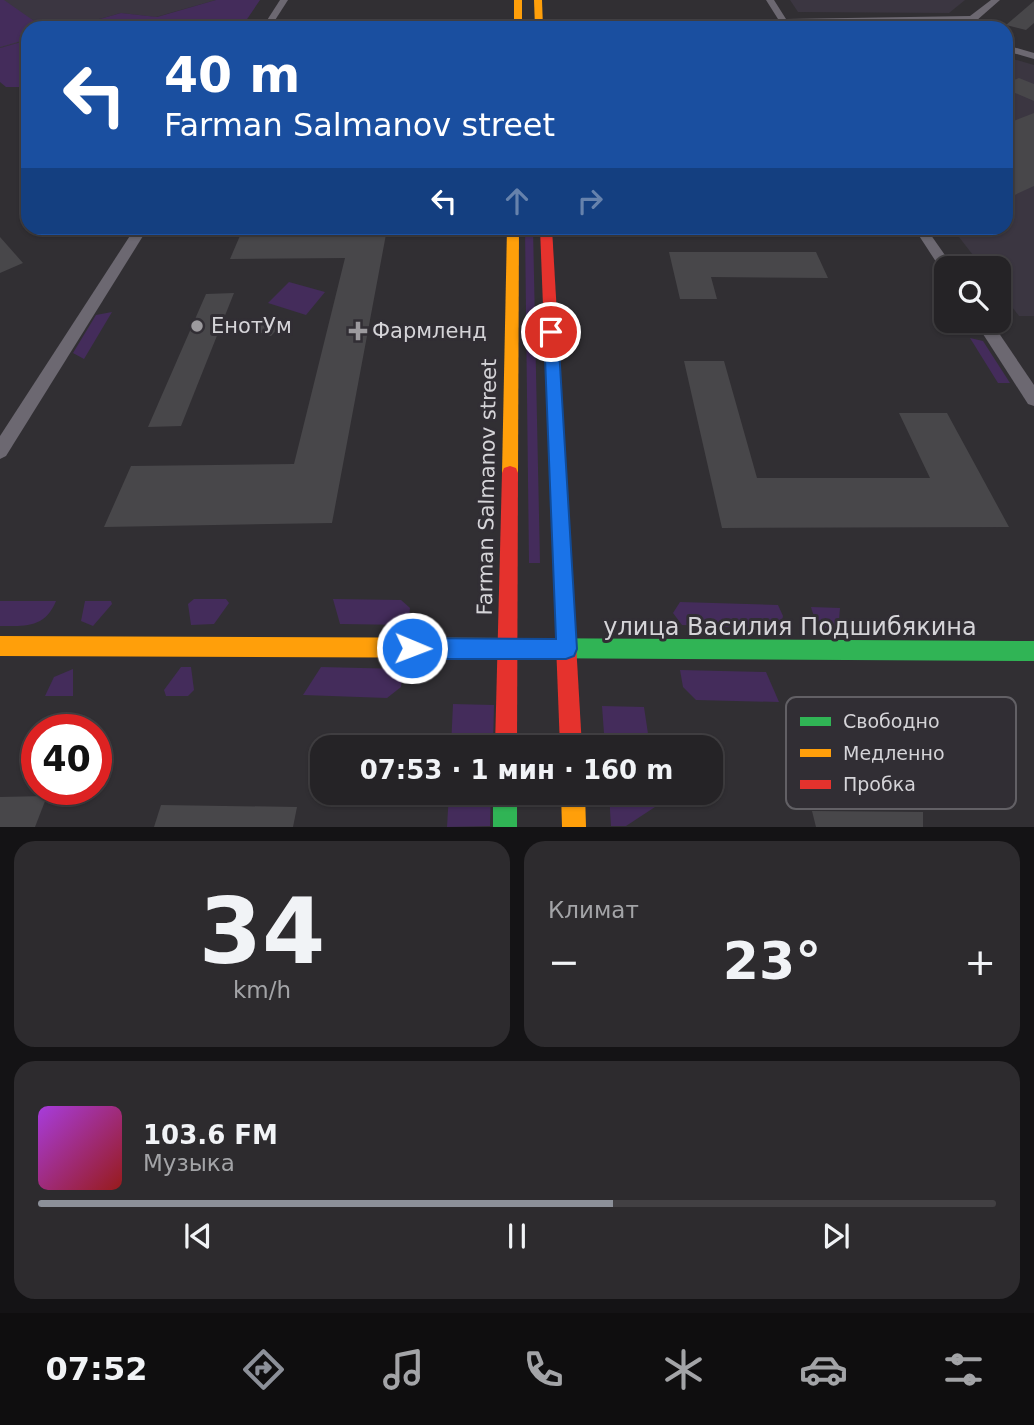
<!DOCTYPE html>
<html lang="ru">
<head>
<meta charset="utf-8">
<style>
	body { margin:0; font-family:"DejaVu Sans",sans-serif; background:#2d2b2e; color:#f1f3f6; height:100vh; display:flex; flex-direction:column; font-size:26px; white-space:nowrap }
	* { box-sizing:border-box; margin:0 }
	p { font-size:23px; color:#a3a4a7 }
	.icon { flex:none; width:38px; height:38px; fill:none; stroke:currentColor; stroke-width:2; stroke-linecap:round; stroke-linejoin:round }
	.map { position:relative; height:827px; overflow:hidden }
	.details { display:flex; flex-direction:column; gap:14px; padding:14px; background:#141315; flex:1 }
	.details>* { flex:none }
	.guide { position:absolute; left:21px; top:21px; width:992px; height:214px; border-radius:21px; box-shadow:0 2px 5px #0004,0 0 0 2px #424043; background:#1a4fa0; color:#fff; overflow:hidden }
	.controls { position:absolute; left:934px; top:256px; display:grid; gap:14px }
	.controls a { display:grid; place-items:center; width:77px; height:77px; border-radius:14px; background:#252326; box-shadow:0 2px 5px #0004,0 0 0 2px #424043; font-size:35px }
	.speed { position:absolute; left:21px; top:714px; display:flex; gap:14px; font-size:35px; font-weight:700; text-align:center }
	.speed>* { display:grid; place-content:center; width:91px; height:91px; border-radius:50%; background:#252326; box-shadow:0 2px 5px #0004,0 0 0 2px #424043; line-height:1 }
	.speed .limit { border:10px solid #d22; background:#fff; color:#111 }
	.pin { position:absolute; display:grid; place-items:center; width:60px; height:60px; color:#fff; margin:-30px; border:4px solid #fff; border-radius:50%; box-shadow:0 2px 7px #0007 }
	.me { position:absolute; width:77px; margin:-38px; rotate:91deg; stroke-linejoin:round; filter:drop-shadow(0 0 5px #0008) }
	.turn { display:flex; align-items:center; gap:24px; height:147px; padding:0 28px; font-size:32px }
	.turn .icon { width:91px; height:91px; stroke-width:2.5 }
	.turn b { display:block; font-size:49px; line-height:60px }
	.lanes { display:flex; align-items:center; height:66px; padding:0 28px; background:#0003; justify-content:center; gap:35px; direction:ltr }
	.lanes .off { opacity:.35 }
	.big { font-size:52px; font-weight:700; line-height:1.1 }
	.details .tile { flex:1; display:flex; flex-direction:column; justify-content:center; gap:10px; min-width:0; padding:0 24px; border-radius:21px; background:#2d2b2e }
	.details .dial { align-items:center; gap:0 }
	.dial b { font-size:91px; line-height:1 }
	.song { display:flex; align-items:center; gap:21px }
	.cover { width:84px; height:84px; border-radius:10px; background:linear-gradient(135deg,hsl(280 70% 55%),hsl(0 70% 35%)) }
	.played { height:7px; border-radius:4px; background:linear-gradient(90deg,#8c9099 60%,#424043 60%) }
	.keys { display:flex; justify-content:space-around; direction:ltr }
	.heat { display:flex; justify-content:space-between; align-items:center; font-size:38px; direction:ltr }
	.details .tiles { flex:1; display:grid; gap:14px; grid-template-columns:1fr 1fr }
	.tile:last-child { grid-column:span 2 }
	.trip { position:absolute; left:310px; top:735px; width:413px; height:70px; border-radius:21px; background:#252326; box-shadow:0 2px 5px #0004,0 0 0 2px #424043; font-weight:700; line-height:70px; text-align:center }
	.tabs { display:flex; height:112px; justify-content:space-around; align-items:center; background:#0f0e0f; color:#a3a4a7 }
	.tabs .icon { width:49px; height:49px }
	.tabs .on { color:#8c9099 }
	.tabs b { font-size:32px; color:#f1f3f6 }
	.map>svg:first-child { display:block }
	.built { fill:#3b3641 }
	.green { fill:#442c5b }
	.building { fill:#48474a }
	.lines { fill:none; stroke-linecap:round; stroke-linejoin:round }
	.street { fill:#6c6871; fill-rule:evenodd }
	.fast { fill:#30b455; fill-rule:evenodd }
	.slow { fill:#ff9f0a; fill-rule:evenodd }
	.jam { fill:#e5322d; fill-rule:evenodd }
	.route { fill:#1a73e8; stroke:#114b97; stroke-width:2 }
	.poi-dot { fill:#9c9a9e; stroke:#312e34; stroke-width:2.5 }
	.labels { text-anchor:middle; stroke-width:6; stroke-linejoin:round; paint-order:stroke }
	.poi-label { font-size:21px; fill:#d5d4d8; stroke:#312e34; text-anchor:start }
	.street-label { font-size:21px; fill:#d5d4d8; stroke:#312e34 }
	.near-street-label { font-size:24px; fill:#d5d4d8; stroke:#312e34 }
	.key { fill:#312e34; stroke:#626065; stroke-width:2 }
	.key-label { font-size:19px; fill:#d5d4d8 }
</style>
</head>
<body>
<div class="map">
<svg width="1034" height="827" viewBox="0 0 1034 827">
	<rect width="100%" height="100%" fill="#312f33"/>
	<g class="built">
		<polygon points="0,0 216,0 156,17 121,13 68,28 28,28 28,40 0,48"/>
		<polygon points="790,0 965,0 949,13 798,12"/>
		<polygon points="1006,57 1034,65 1034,316 1019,316 999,290 999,268 983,268 952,228 1006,228"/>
	</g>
	<g class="green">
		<polygon points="0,0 4,0 44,28 28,28 28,39 0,47"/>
		<polygon points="216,0 260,0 241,28 68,28 121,13 157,17"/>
		<polygon points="28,40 28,87 6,87 0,82 0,48"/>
		<polygon points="525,228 533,228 540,563 529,563"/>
		<polygon points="289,282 325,292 306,315 268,303"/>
		<polygon points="112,312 84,359 73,353 96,315"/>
		<polygon points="970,338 983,341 1010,383 998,383"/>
		<polygon points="194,599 226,599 229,603 214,624 191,625 188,604"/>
		<polygon points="333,599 401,600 410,608 408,625 340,624"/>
		<path d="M 0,601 L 56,601 C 45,628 26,626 0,626 Z"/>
		<polygon points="85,601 111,601 112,604 93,626 81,621"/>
		<polygon points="680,602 778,605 783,616 781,625 774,629 682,625 673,613"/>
		<path d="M 811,607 L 840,608 L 838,631 C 822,630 815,622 811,607 Z"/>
		<polygon points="181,667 191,667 194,690 188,696 166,696 164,690"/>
		<polygon points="321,667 403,669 401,687 387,698 303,695"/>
		<polygon points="73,669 73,696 45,696 54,677"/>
		<polygon points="680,670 766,672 779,702 696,700 683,687"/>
		<polygon points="453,704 494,705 493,747 451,747"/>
		<polygon points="602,706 644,707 650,747 605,747"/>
		<polygon points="449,793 491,793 490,826 447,827"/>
		<polygon points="609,793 656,793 658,805 626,826 611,826"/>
	</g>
	<g class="building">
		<polygon points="1034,1 1034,23 1026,30 1006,25"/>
		<polygon points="1019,78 1034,84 1034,101 1006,89 1006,83"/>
		<polygon points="1034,113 1034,186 1006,199 1006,124"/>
		<polygon points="387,229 332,523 104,527 131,466 294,464 345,258 230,259 242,231"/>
		<polygon points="0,237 23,263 0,273"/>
		<polygon points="669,252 816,252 828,278 711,277 717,299 680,299"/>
		<polygon points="234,293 181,426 148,427 206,294"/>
		<polygon points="264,317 283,323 271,336 252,330"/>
		<polygon points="684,361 724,361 757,478 930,478 899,413 947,413 1009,527 722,528"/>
		<polygon points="47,796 35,827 0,827 0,797"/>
		<polygon points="161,805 297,807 293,827 154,827"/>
		<polygon points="812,811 923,812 923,827 816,827"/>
	</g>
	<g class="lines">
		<g class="street">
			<polygon points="280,0 288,0 270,28 262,28"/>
			<polygon points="766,0 774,0 786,19 970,16 991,0 1000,0 968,28 961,26 964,21 936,23 937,28 901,24 790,24 792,28 784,28 781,24 538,25 534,22 538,19 778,19"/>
			<polygon points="1006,45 1034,53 1034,59 1006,51"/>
			<polygon points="135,228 148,228 6,456 0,459 0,436"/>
			<polygon points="914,228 926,228 954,268 947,268 947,273 942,271"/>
			<polygon points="974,320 990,320 1034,385 1034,406 1028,404"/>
		</g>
		<g class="fast">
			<polygon points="515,638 1034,641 1034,661 515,658 508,655 505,648 508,641"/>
			<rect x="493" y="793" width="24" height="34"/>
		</g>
		<g class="slow">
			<rect x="514" y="0" width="8" height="28"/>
			<polygon points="534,0 542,0 543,28 535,28"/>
			<polygon points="507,228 519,228 518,473 516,478 510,480 504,478 502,473"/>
			<polygon points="0,636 515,638 522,641 525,648 522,655 515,658 0,656"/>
			<polygon points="561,793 585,793 586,827 562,827"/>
		</g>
		<g class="jam">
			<polygon points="540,228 552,228 582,747 560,747"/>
			<polygon points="510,466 516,468 518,473 517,747 495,747 502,473 504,468"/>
		</g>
	</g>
	<polygon class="route" points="551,327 558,332 577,649 574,656 566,659 412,659 404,656 401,648 404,641 412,638 556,639 544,332"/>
	<g class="poi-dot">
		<circle cx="197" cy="326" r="7"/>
		<path d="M354.5 320.5h7v7h7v7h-7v7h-7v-7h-7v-7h7z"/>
	</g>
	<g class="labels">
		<g class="poi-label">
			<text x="211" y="333">ЕнотУм</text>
			<text x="372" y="338">Фармленд</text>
		</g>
		<g class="street-label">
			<text transform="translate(487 487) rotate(-89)" y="7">Farman Salmanov street</text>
		</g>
		<g class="near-street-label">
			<text x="790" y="635">улица Василия Подшибякина</text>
		</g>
	</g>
	<rect x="786" y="697" width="230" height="112" rx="10" class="key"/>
	<rect x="800" y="717" width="31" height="9" fill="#30b455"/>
	<rect x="800" y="749" width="31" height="8" fill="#ff9f0a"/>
	<rect x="800" y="780" width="31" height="9" fill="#e5322d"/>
	<g class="key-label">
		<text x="843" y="728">Свободно</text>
		<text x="843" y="760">Медленно</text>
		<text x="843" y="791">Пробка</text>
	</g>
</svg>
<div class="controls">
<a><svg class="icon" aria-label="search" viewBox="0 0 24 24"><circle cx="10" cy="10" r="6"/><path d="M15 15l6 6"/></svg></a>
</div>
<div class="speed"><div class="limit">40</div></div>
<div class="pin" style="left:551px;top:332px;background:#d93025"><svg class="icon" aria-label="arrive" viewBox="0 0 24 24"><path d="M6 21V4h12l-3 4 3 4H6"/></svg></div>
<svg class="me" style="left:412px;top:648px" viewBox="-20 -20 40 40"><circle r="17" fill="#1a73e8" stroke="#fff" stroke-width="3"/><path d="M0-11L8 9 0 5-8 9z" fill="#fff"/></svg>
<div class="trip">07:53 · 1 мин · 160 m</div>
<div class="guide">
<div class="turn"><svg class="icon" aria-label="left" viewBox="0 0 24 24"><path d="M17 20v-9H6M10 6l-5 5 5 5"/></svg><div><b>40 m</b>Farman Salmanov street</div></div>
<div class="lanes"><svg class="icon" aria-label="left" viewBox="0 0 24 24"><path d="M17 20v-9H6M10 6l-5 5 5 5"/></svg><svg class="icon off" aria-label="ahead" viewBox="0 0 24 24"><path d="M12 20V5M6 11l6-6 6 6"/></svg><svg class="icon off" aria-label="right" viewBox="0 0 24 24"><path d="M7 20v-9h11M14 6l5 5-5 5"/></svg></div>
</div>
</div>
<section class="details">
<div class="tiles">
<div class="tile dial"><b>34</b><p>km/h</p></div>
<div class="tile"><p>Климат</p>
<div class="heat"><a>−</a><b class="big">23°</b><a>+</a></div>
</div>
<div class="tile">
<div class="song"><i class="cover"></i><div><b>103.6 FM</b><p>Музыка</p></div></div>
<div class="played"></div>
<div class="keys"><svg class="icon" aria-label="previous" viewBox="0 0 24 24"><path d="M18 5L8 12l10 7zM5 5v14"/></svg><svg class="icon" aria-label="pause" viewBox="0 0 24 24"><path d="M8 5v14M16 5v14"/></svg><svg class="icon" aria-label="next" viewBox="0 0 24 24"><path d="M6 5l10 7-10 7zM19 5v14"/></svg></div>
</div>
</div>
</section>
<nav class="tabs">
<b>07:52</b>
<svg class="icon on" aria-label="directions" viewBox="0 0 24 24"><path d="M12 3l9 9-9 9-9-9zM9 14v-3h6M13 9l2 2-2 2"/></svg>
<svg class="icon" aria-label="music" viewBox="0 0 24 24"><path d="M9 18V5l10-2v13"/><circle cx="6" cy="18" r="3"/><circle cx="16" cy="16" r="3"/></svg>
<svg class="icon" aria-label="phone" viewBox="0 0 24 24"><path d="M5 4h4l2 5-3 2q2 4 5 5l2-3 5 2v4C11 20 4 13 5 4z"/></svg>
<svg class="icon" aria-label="climate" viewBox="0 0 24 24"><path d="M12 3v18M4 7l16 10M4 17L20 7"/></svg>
<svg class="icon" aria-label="car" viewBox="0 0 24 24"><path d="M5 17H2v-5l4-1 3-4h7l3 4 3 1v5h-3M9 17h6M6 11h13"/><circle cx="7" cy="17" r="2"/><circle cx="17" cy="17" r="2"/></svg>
<svg class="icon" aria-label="filters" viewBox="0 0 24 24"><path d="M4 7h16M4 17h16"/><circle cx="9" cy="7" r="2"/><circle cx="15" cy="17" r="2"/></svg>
</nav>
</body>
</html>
